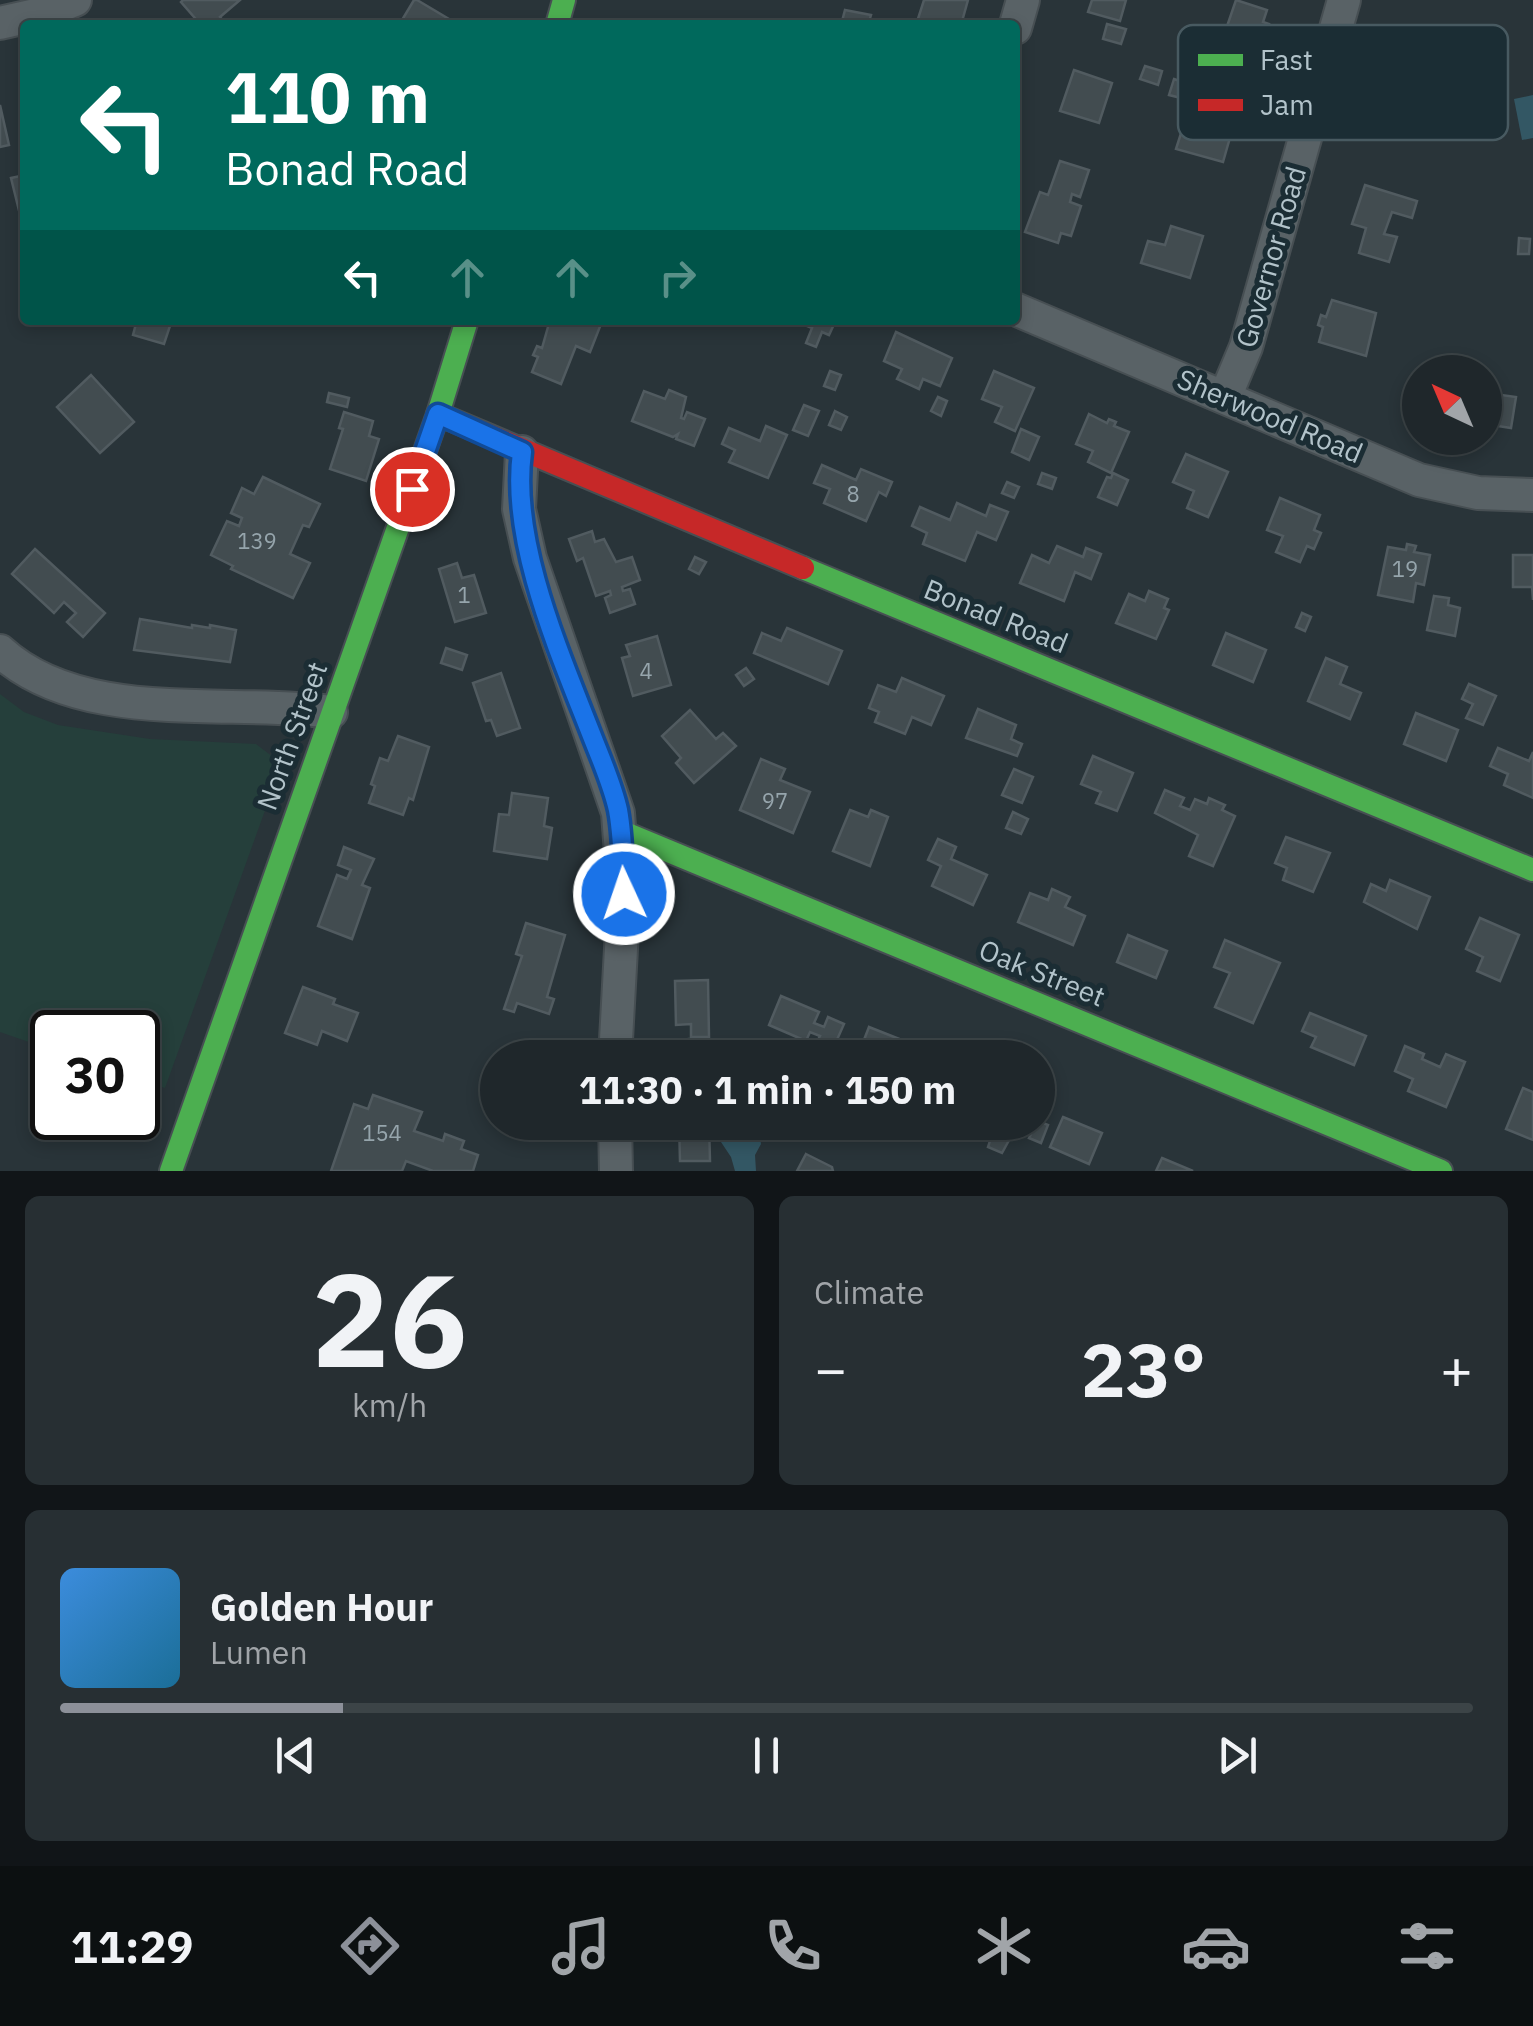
<!DOCTYPE html>
<html lang="en">
<head>
<meta charset="utf-8">
<style>
	body { margin:0; font-family:"IBM Plex Sans",sans-serif; background:#272f33; color:#f1f3f6; height:100vh; display:flex; flex-direction:column; font-size:38px; white-space:nowrap }
	* { box-sizing:border-box; margin:0 }
	p { font-size:32px; color:#a1a5a9 }
	.icon { flex:none; width:55px; height:55px; fill:none; stroke:currentColor; stroke-width:2; stroke-linecap:round; stroke-linejoin:round }
	.map { position:relative; height:1171px; overflow:hidden }
	.drawer { display:flex; flex-direction:column; gap:25px; padding:25px; background:#111518; flex:1 }
	.drawer>* { flex:none }
	.hud { position:absolute; left:20px; top:20px; width:1000px; height:305px; border-radius:10px; box-shadow:0 5px 15px #0003,0 0 0 2px #3c4447; background:#00695c; color:#fff; overflow:hidden }
	.needle { width:65px; rotate:316deg }
	.controls { position:absolute; left:1402px; top:355px; display:grid; gap:20px }
	.controls a { display:grid; place-items:center; width:100px; height:100px; border-radius:50%; background:#1f272b; box-shadow:0 5px 15px #0003,0 0 0 2px #3c4447; font-size:50px }
	.speed { position:absolute; left:30px; top:1010px; display:flex; gap:20px; font-size:50px; font-weight:700; text-align:center }
	.speed>* { display:grid; place-content:center; width:130px; height:130px; border-radius:50%; background:#1f272b; box-shadow:0 5px 15px #0003,0 0 0 2px #3c4447; line-height:1 }
	.speed .limit { border:5px solid #111; border-radius:15px; background:#fff; color:#111 }
	.pin { position:absolute; display:grid; place-items:center; width:85px; height:85px; color:#fff; margin:-42px; border:5px solid #fff; border-radius:50%; box-shadow:0 2px 10px #0007 }
	.me { position:absolute; width:110px; margin:-55px; rotate:357deg; stroke-linejoin:round; filter:drop-shadow(0 0 8px #0008) }
	.turn { display:flex; align-items:center; gap:35px; height:210px; padding:0 40px; font-size:45px }
	.turn .icon { width:130px; height:130px; stroke-width:2.5 }
	.turn b { display:block; font-size:70px; line-height:85px }
	.lanes { display:flex; align-items:center; height:95px; padding:0 40px; background:#0003; justify-content:center; gap:50px; direction:ltr }
	.lanes .off { opacity:.35 }
	.big { font-size:75px; font-weight:700; line-height:1.1 }
	.drawer .card { flex:1; display:flex; flex-direction:column; justify-content:center; gap:15px; min-width:0; padding:0 35px; border-radius:15px; background:#272f33 }
	.drawer .dial { align-items:center; gap:0 }
	.dial b { font-size:130px; line-height:1 }
	.song { display:flex; align-items:center; gap:30px }
	.cover { width:120px; height:120px; border-radius:15px; background:linear-gradient(135deg,hsl(210 70% 55%),hsl(200 70% 35%)) }
	.played { height:10px; border-radius:5px; background:linear-gradient(90deg,#8c9099 20%,#3c4447 20%) }
	.keys { display:flex; justify-content:space-around; direction:ltr }
	.heat { display:flex; justify-content:space-between; align-items:center; font-size:55px; direction:ltr }
	.drawer .tiles { flex:1; display:grid; gap:25px; grid-template-columns:1fr 1fr }
	.card:last-child { grid-column:span 2 }
	.trip { position:absolute; left:480px; top:1040px; width:575px; height:100px; border-radius:50px; background:#1f272b; box-shadow:0 5px 15px #0003,0 0 0 2px #3c4447; font-weight:700; line-height:100px; text-align:center }
	.tabs { display:flex; height:160px; justify-content:space-around; align-items:center; background:#0c1011; color:#a1a5a9 }
	.tabs .icon { width:70px; height:70px }
	.tabs .active { color:#8c9099 }
	.tabs b { font-size:45px; color:#f1f3f6 }
	.map>svg:first-child { display:block }
	.green { fill:#253f3b }
	.water { fill:#335764 }
	.building { fill:#424c50; stroke:#515b60; stroke-width:2.5 }
	.lines { fill:none; stroke-linecap:round; stroke-linejoin:round }
	.street-casing { stroke:#474f53; stroke-width:36 }
	.fast-casing { stroke:#474f53; stroke-width:26 }
	.jam-casing { stroke:#474f53; stroke-width:26 }
	.street { stroke:#596266; stroke-width:32 }
	.fast { stroke:#4caf50; stroke-width:22 }
	.jam { stroke:#c62828; stroke-width:22 }
	.route-casing { stroke:#114b97; stroke-width:25 }
	.route { stroke:#1a73e8; stroke-width:18 }
	.labels { text-anchor:middle; stroke-width:10; stroke-linejoin:round; paint-order:stroke }
	.number-label { font-size:22px; fill:#96a5ac }
	.street-label { font-size:28px; fill:#b2c3ca; stroke:#1b2d34 }
	.key { fill:#1b2d34; stroke:#485a61; stroke-width:2.5 }
	.key-label { font-size:28px; fill:#b2c3ca }
</style>
</head>
<body>
<div class="map">
<svg width="1533" height="1171" viewBox="0 0 1533 1171">
	<rect width="100%" height="100%" fill="#293439"/>
	<polygon class="green" points="0,694 24,712 58,725 150,739 256,744 273,757 275,773 267,805 165,1088 138,1079 138,1032 52,1032 52,1050 0,1032"/>
	<g class="water">
		<polygon points="1533,95 1533,138 1522,140 1514,99"/>
		<path d="M 731,1127 C 743,1126 760,1130 761,1144 L 755,1155 L 756,1171 L 735,1171 L 731,1157 L 721,1142 L 724,1131 Z"/>
	</g>
	<g class="building">
		<polygon points="183,0 240,0 220,17 227,25 201,25 181,2"/>
		<polygon points="414,0 417,0 459,25 399,25"/>
		<polygon points="924,0 968,0 961,25 916,25"/>
		<polygon points="1092,0 1126,0 1120,21 1088,12"/>
		<polygon points="1236,0 1267,10 1263,22 1269,24 1265,35 1259,33 1254,50 1222,41"/>
		<polygon points="845,10 871,15 868,25 841,25"/>
		<polygon points="1107,24 1126,29 1121,44 1103,39"/>
		<polygon points="1145,66 1162,71 1158,85 1140,79"/>
		<polygon points="1074,70 1112,83 1099,123 1060,111"/>
		<polygon points="1174,79 1185,83 1181,98 1169,95"/>
		<polygon points="0,105 9,145 0,147"/>
		<polygon points="1202,111 1235,120 1223,162 1176,149 1183,127 1196,130"/>
		<polygon points="1060,161 1089,170 1080,197 1072,194 1070,202 1081,206 1071,236 1061,233 1058,243 1025,232 1040,192 1048,195"/>
		<polygon points="25,175 25,235 11,178"/>
		<polygon points="1365,185 1417,201 1412,218 1392,212 1384,234 1397,237 1389,262 1359,253 1366,228 1352,224"/>
		<polygon points="1171,226 1203,236 1190,278 1141,263 1148,241 1165,245"/>
		<polygon points="1519,238 1530,239 1529,254 1518,254"/>
		<polygon points="1332,300 1376,313 1366,356 1319,342 1323,327 1318,325 1321,315 1326,317"/>
		<polygon points="137,320 172,320 164,344 133,335"/>
		<polygon points="550,320 590,320 601,324 590,352 576,346 561,384 532,372 538,357 533,355 537,346 542,348"/>
		<polygon points="793,320 836,320 829,335 822,332 816,347 806,343 812,328"/>
		<polygon points="896,332 952,358 940,386 923,379 919,389 897,379 902,369 884,361"/>
		<polygon points="830,371 841,375 835,390 824,386"/>
		<polygon points="994,371 1034,388 1015,431 995,422 1002,407 982,399"/>
		<polygon points="91,375 134,422 100,453 57,407"/>
		<polygon points="1485,381 1496,382 1494,394 1516,397 1511,428 1485,424"/>
		<polygon points="669,390 686,397 681,418 684,419 687,412 705,419 694,446 676,439 678,434 673,437 632,421 644,391 665,399"/>
		<polygon points="329,393 349,398 347,407 327,402"/>
		<polygon points="938,397 947,401 941,416 931,411"/>
		<polygon points="804,405 819,411 808,436 793,430"/>
		<polygon points="835,411 847,417 841,430 829,425"/>
		<polygon points="344,412 373,421 369,436 379,439 366,481 330,469 343,429 339,428"/>
		<polygon points="1089,414 1107,423 1109,419 1116,422 1114,426 1129,432 1111,473 1088,462 1093,451 1076,444"/>
		<polygon points="766,426 787,435 768,478 729,462 735,450 722,444 729,428 760,441"/>
		<polygon points="1021,429 1039,437 1029,460 1012,452"/>
		<polygon points="1186,454 1228,472 1208,517 1187,508 1194,491 1173,482"/>
		<polygon points="822,465 856,480 861,469 892,482 886,496 879,492 866,521 824,503 830,489 814,483"/>
		<polygon points="1042,473 1056,478 1052,489 1038,484"/>
		<polygon points="1113,473 1128,480 1117,505 1098,497 1107,477 1111,478"/>
		<polygon points="263,477 320,504 309,527 303,525 290,554 310,563 293,598 231,569 233,566 211,555 227,521 239,526 242,518 231,513 242,488 254,494"/>
		<polygon points="1007,482 1019,487 1014,498 1002,493"/>
		<polygon points="1280,498 1320,515 1314,530 1321,533 1314,549 1307,546 1300,562 1276,552 1283,536 1267,530"/>
		<polygon points="957,503 986,516 990,505 1008,512 996,540 977,532 965,561 923,544 927,533 912,526 920,507 950,520"/>
		<polygon points="592,531 595,542 604,539 616,562 632,557 640,580 622,587 623,591 630,589 635,604 610,613 605,598 611,595 610,591 596,596 583,558 577,561 569,539"/>
		<polygon points="1407,544 1416,546 1414,552 1430,555 1424,585 1416,583 1413,602 1378,595 1388,547 1406,550"/>
		<polygon points="1057,546 1083,557 1086,548 1101,554 1091,579 1075,572 1064,601 1020,583 1032,555 1049,563"/>
		<polygon points="35,549 105,613 83,637 67,622 76,613 64,602 54,613 12,574"/>
		<polygon points="1513,555 1533,555 1533,600 1532,587 1513,587"/>
		<polygon points="695,557 706,562 699,574 689,569"/>
		<polygon points="457,563 462,578 474,575 486,613 455,622 439,569"/>
		<polygon points="1149,591 1168,599 1164,608 1169,610 1156,639 1116,623 1129,594 1145,601"/>
		<polygon points="1434,596 1449,598 1448,605 1460,608 1455,636 1427,630"/>
		<polygon points="1302,613 1311,617 1305,631 1296,627"/>
		<polygon points="140,619 192,628 192,625 210,628 210,625 236,630 230,662 134,650"/>
		<polygon points="787,628 842,651 828,684 754,653 762,633 781,641"/>
		<polygon points="1226,633 1266,650 1253,682 1213,665"/>
		<polygon points="657,636 671,685 633,696 622,658 630,656 626,645"/>
		<polygon points="446,648 467,655 462,670 441,663"/>
		<polygon points="1326,658 1347,667 1340,684 1361,693 1350,719 1308,701"/>
		<polygon points="746,668 754,679 744,686 736,675"/>
		<polygon points="501,673 520,728 497,736 491,720 486,721 473,683"/>
		<polygon points="902,678 944,696 931,725 912,717 905,734 875,722 879,712 869,708 878,685 896,692"/>
		<polygon points="1469,684 1496,696 1483,725 1466,718 1473,704 1462,699"/>
		<polygon points="978,709 1016,725 1011,739 1022,744 1017,756 966,738"/>
		<polygon points="690,710 716,739 723,733 736,746 694,783 676,763 681,758 662,736"/>
		<polygon points="1416,713 1458,730 1446,761 1404,744"/>
		<polygon points="398,736 429,747 413,800 409,798 403,815 369,803 375,786 371,784 380,758 388,761"/>
		<polygon points="1498,748 1529,761 1533,752 1533,798 1504,785 1508,774 1490,766"/>
		<polygon points="1093,756 1133,773 1117,811 1096,803 1101,792 1081,784"/>
		<polygon points="761,759 785,769 780,780 810,792 793,833 740,810"/>
		<polygon points="1014,769 1033,777 1022,803 1002,795"/>
		<polygon points="1165,790 1184,798 1180,806 1190,810 1195,799 1207,804 1209,798 1225,805 1222,810 1235,816 1213,866 1189,856 1198,835 1155,813"/>
		<polygon points="512,793 548,798 544,826 552,828 547,859 494,851 499,814 509,815"/>
		<polygon points="850,810 868,817 871,810 888,817 870,866 833,851"/>
		<polygon points="1013,812 1028,819 1021,834 1006,828"/>
		<polygon points="1286,837 1330,853 1313,892 1283,880 1287,868 1275,863"/>
		<polygon points="938,839 956,847 951,859 987,875 973,905 932,886 941,866 928,860"/>
		<polygon points="344,847 374,859 362,885 370,888 352,939 318,926 337,875 347,879 351,870 338,865"/>
		<polygon points="1390,880 1430,897 1417,929 1364,902 1371,884 1386,891"/>
		<polygon points="1052,889 1070,897 1065,907 1085,916 1073,945 1018,922 1030,893 1048,900"/>
		<polygon points="1480,918 1519,935 1500,981 1477,971 1483,957 1466,949"/>
		<polygon points="526,923 565,935 547,997 554,999 549,1014 517,1003 514,1012 504,1009 522,956 516,954"/>
		<polygon points="1128,935 1167,951 1156,978 1117,962"/>
		<polygon points="1225,940 1280,963 1253,1023 1215,1007 1230,973 1214,967"/>
		<polygon points="708,980 709,1037 691,1037 691,1024 676,1025 675,981"/>
		<polygon points="303,987 335,999 333,1004 358,1013 347,1041 322,1031 317,1045 285,1033"/>
		<polygon points="781,996 819,1012 814,1023 824,1027 828,1017 844,1024 832,1051 816,1044 820,1036 810,1032 806,1041 769,1025"/>
		<polygon points="1310,1013 1366,1036 1354,1065 1311,1047 1316,1037 1302,1031"/>
		<polygon points="869,1027 912,1044 906,1058 857,1058"/>
		<polygon points="689,1039 705,1039 706,1050 690,1051"/>
		<polygon points="1405,1046 1424,1054 1422,1059 1440,1067 1446,1054 1465,1062 1446,1107 1408,1091 1413,1079 1395,1071"/>
		<polygon points="1523,1088 1533,1092 1533,1140 1506,1129"/>
		<polygon points="373,1095 422,1112 414,1131 443,1141 445,1134 464,1141 461,1149 478,1155 473,1171 433,1171 406,1161 402,1171 331,1171 354,1104 368,1109"/>
		<polygon points="1063,1117 1102,1133 1089,1164 1050,1147"/>
		<polygon points="1038,1121 1048,1125 1041,1143 1029,1138"/>
		<polygon points="679,1122 709,1122 710,1161 680,1161"/>
		<polygon points="996,1122 1019,1122 1002,1153 988,1147"/>
		<polygon points="806,1154 832,1167 833,1171 797,1171"/>
		<polygon points="1162,1158 1193,1171 1156,1171"/>
	</g>
	<g class="lines">
		<g class="street-casing">
			<g id="street">
				<polyline points="0,23 40,14 75,0"/>
				<polyline points="1015,28 1023,0"/>
				<polyline points="1015,309 1419,480 1478,493 1533,495"/>
				<polyline points="1225,397 1246,347 1344,0"/>
				<polyline points="522,452 519,509 530,558 618,813 624,894 615,1058"/>
				<path d="M 0,651 C 82,726 227,698 331,712"/>
				<polyline points="615,1122 616,1171"/>
			</g>
		</g>
		<g class="fast-casing">
			<g id="fast">
				<polyline points="557,25 564,0"/>
				<polyline points="803,568 1533,870"/>
				<polyline points="620,831 1441,1171"/>
				<polyline points="171,1171 438,414 467,320"/>
			</g>
		</g>
		<g class="jam-casing">
			<polyline id="jam" points="438,414 803,568"/>
		</g>
		<use href="#street" class="street"/>
		<use href="#fast" class="fast"/>
		<use href="#jam" class="jam"/>
	</g>
	<g class="lines">
		<g class="route-casing">
			<path id="route" d="M 412,489 L 438,414 L 522,452 C 510,540 558,649 590,731 C 600,757 612,783 618,810 C 623,837 623,866 624,894"/>
		</g>
		<use href="#route" class="route"/>
	</g>
	<g class="labels">
		<g class="number-label">
			<text x="853" y="502">8</text>
			<text x="257" y="549">139</text>
			<text x="1405" y="577">19</text>
			<text x="464" y="603">1</text>
			<text x="646" y="679">4</text>
			<text x="775" y="809">97</text>
			<text x="382" y="1141">154</text>
		</g>
		<g class="street-label">
			<text transform="translate(1271 257) rotate(-74)" y="10">Governor Road</text>
			<text transform="translate(1270 416) rotate(23)" y="10">Sherwood Road</text>
			<text transform="translate(996 616) rotate(22)" y="10">Bonad Road</text>
			<text transform="translate(292 736) rotate(-70)" y="10">North Street</text>
			<text transform="translate(1042 973) rotate(22)" y="10">Oak Street</text>
		</g>
	</g>
	<rect x="1178" y="25" width="330" height="115" rx="15" class="key"/>
	<rect x="1198" y="54" width="45" height="12" fill="#4caf50"/>
	<rect x="1198" y="99" width="45" height="12" fill="#c62828"/>
	<g class="key-label">
		<text x="1260" y="70">Fast</text>
		<text x="1260" y="115">Jam</text>
	</g>
</svg>
<div class="controls">
<a><svg class="needle" viewBox="-14 -14 28 28"><path d="M0-13l5 13h-10z" fill="#e53935"/><path d="M0 13l5-13h-10z" fill="#a1a5a9"/></svg></a>
</div>
<div class="speed"><div class="limit">30</div></div>
<div class="pin" style="left:412px;top:489px;background:#d93025"><svg class="icon" aria-label="arrive" viewBox="0 0 24 24"><path d="M6 21V4h12l-3 4 3 4H6"/></svg></div>
<svg class="me" style="left:624px;top:894px" viewBox="-20 -20 40 40"><circle r="17" fill="#1a73e8" stroke="#fff" stroke-width="3"/><path d="M0-11L8 9 0 5-8 9z" fill="#fff"/></svg>
<div class="trip">11:30 · 1 min · 150 m</div>
<div class="hud">
<div class="turn"><svg class="icon" aria-label="left" viewBox="0 0 24 24"><path d="M17 20v-9H6M10 6l-5 5 5 5"/></svg><div><b>110 m</b>Bonad Road</div></div>
<div class="lanes"><svg class="icon" aria-label="left" viewBox="0 0 24 24"><path d="M17 20v-9H6M10 6l-5 5 5 5"/></svg><svg class="icon off" aria-label="ahead" viewBox="0 0 24 24"><path d="M12 20V5M6 11l6-6 6 6"/></svg><svg class="icon off" aria-label="ahead" viewBox="0 0 24 24"><path d="M12 20V5M6 11l6-6 6 6"/></svg><svg class="icon off" aria-label="right" viewBox="0 0 24 24"><path d="M7 20v-9h11M14 6l5 5-5 5"/></svg></div>
</div>
</div>
<section class="drawer">
<div class="tiles">
<div class="card dial"><b>26</b><p>km/h</p></div>
<div class="card"><p>Climate</p>
<div class="heat"><a>−</a><b class="big">23°</b><a>+</a></div>
</div>
<div class="card">
<div class="song"><i class="cover"></i><div><b>Golden Hour</b><p>Lumen</p></div></div>
<div class="played"></div>
<div class="keys"><svg class="icon" aria-label="previous" viewBox="0 0 24 24"><path d="M18 5L8 12l10 7zM5 5v14"/></svg><svg class="icon" aria-label="pause" viewBox="0 0 24 24"><path d="M8 5v14M16 5v14"/></svg><svg class="icon" aria-label="next" viewBox="0 0 24 24"><path d="M6 5l10 7-10 7zM19 5v14"/></svg></div>
</div>
</div>
</section>
<nav class="tabs">
<b>11:29</b>
<svg class="icon active" aria-label="directions" viewBox="0 0 24 24"><path d="M12 3l9 9-9 9-9-9zM9 14v-3h6M13 9l2 2-2 2"/></svg>
<svg class="icon" aria-label="music" viewBox="0 0 24 24"><path d="M9 18V5l10-2v13"/><circle cx="6" cy="18" r="3"/><circle cx="16" cy="16" r="3"/></svg>
<svg class="icon" aria-label="phone" viewBox="0 0 24 24"><path d="M5 4h4l2 5-3 2q2 4 5 5l2-3 5 2v4C11 20 4 13 5 4z"/></svg>
<svg class="icon" aria-label="climate" viewBox="0 0 24 24"><path d="M12 3v18M4 7l16 10M4 17L20 7"/></svg>
<svg class="icon" aria-label="car" viewBox="0 0 24 24"><path d="M5 17H2v-5l4-1 3-4h7l3 4 3 1v5h-3M9 17h6M6 11h13"/><circle cx="7" cy="17" r="2"/><circle cx="17" cy="17" r="2"/></svg>
<svg class="icon" aria-label="filters" viewBox="0 0 24 24"><path d="M4 7h16M4 17h16"/><circle cx="9" cy="7" r="2"/><circle cx="15" cy="17" r="2"/></svg>
</nav>
</body>
</html>
